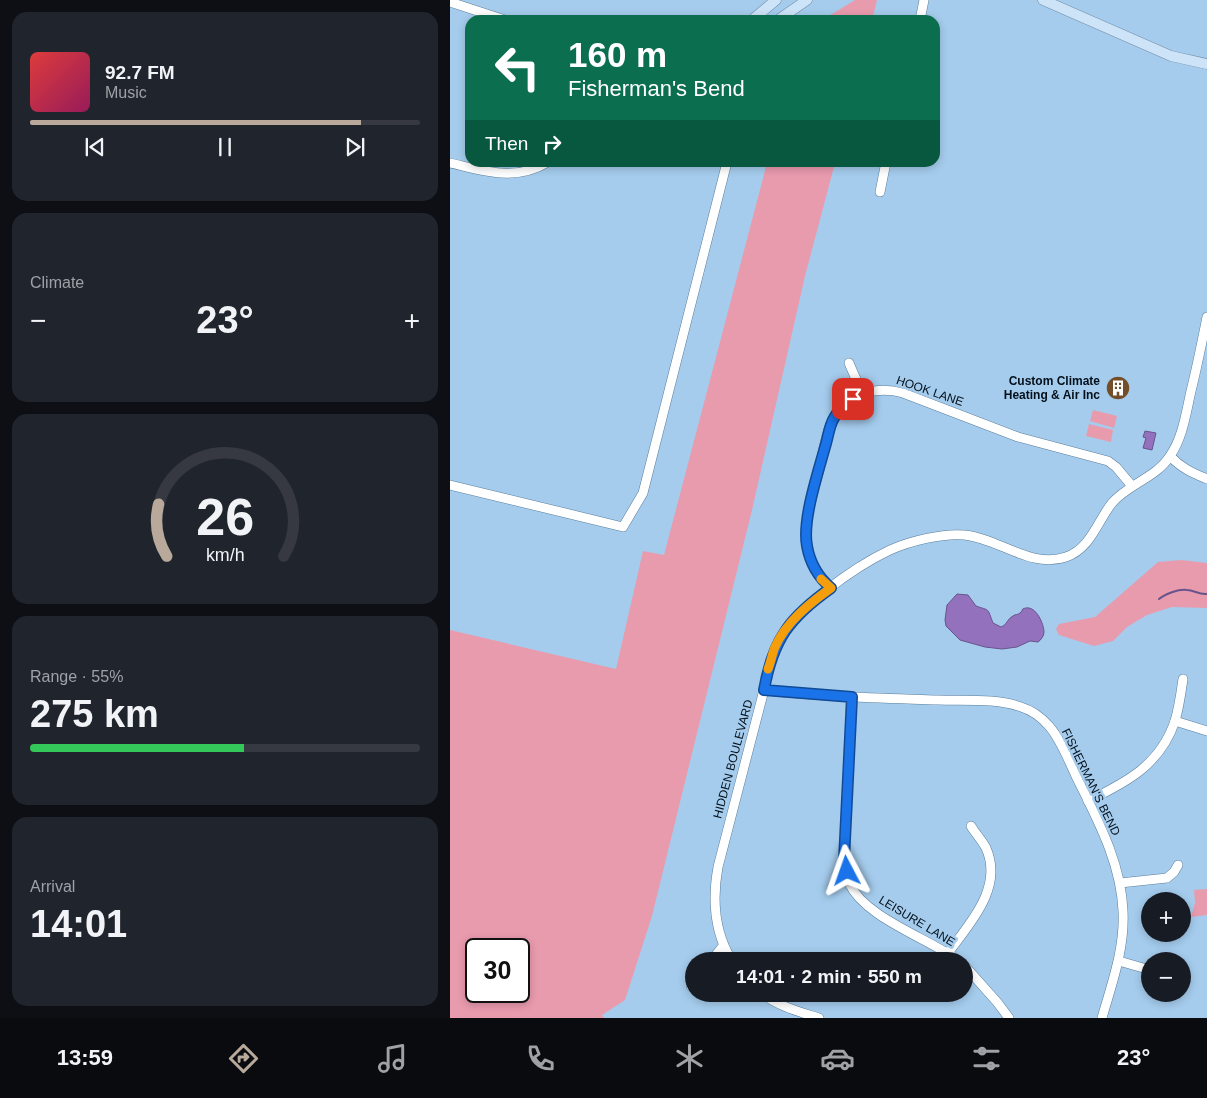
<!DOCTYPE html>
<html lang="en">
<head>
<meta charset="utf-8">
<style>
	body { margin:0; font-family:Helvetica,sans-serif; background:#20242c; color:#f1f3f6; height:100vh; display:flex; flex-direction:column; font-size:19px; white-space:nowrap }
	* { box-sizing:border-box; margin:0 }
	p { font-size:16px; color:#9ea1a6 }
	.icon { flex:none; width:28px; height:28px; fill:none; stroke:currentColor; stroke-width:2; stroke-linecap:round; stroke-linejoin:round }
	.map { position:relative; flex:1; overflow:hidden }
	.panel { display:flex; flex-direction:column; gap:12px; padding:12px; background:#0d0f14; width:450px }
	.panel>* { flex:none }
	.banner { position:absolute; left:15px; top:15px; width:475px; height:152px; border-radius:15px; box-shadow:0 2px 8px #0003; background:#0b6e4f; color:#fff; overflow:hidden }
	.fabs { position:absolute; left:691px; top:892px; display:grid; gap:10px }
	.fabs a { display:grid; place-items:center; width:50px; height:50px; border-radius:50%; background:#171b24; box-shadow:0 2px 8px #0003; font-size:25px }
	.speed { position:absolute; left:15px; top:938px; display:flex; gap:10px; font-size:25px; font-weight:700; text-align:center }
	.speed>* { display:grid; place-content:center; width:65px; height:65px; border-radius:50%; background:#171b24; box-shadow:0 2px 8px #0003; line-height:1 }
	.speed .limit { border:2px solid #111; border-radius:8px; background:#fff; color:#111 }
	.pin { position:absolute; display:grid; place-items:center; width:42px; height:42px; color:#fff; margin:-21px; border-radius:10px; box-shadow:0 2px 8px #0006 }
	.me { position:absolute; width:55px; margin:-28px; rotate:356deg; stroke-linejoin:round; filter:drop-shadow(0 0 4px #0008) }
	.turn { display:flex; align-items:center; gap:18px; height:105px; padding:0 20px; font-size:22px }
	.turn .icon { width:65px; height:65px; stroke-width:2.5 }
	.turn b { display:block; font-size:35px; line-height:42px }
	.then { display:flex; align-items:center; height:48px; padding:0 20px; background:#0003; gap:10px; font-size:19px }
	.big { font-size:38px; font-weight:700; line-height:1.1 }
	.panel .widget { flex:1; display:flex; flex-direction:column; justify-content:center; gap:8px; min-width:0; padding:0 18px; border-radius:15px; background:#20242c }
	.panel .dial { align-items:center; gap:0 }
	.dial svg { height:130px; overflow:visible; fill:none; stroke:#363941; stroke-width:7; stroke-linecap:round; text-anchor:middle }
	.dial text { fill:#f1f3f6; stroke:none }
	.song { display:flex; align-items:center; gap:15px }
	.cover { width:60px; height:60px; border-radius:8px; background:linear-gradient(135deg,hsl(0 70% 55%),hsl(330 70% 35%)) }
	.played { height:5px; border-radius:2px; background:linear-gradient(90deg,#b8a99a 85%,#363941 85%) }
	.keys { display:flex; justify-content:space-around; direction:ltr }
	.heat { display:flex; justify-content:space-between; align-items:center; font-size:28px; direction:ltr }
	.charge { height:8px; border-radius:4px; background:linear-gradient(90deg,#34c759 55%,#363941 0) }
	.trip { position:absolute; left:235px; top:952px; width:288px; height:50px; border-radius:25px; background:#171b24; box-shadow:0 2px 8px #0003; font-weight:700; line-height:50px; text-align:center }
	.tabs { display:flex; height:80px; justify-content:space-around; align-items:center; background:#090b0e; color:#9ea1a6 }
	.tabs .icon { width:35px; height:35px }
	.tabs .selected { color:#b8a99a }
	.tabs b { font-size:22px; color:#f1f3f6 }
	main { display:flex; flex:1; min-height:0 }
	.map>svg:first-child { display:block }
	.green { fill:#e99bae; fill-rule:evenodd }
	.water { fill:#9371bd; stroke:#68548c }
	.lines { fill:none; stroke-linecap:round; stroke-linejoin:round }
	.stream { stroke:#68548c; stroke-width:2 }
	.minor-casing { stroke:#5a7e9c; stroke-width:10 }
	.major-casing { stroke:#708da6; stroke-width:11 }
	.minor { stroke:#fff; stroke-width:9 }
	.major { stroke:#cde3f7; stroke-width:10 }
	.route-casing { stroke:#114b97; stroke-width:12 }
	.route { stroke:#1a73e8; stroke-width:9 }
	.slow { stroke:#f59e0b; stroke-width:9 }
	.labels { text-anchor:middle; stroke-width:5; stroke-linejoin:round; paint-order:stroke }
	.poi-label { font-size:12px; font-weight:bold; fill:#030f1a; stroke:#a5cced; text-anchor:end }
	.street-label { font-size:12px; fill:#030f1a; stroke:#a5cced }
</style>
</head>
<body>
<main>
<section class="panel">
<div class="widget">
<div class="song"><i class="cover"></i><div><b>92.7 FM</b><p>Music</p></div></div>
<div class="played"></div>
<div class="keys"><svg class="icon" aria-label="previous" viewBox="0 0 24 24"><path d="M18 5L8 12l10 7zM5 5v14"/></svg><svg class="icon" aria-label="pause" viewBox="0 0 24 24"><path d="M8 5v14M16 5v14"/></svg><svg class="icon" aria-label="next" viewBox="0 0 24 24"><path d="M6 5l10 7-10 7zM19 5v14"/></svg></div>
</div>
<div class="widget"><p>Climate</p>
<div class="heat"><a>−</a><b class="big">23°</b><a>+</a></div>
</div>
<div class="widget dial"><svg viewBox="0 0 100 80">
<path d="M14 69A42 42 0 1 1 86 69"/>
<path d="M14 69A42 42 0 0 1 9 37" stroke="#b8a99a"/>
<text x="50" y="56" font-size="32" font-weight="700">26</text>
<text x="50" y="72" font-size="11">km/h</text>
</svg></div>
<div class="widget"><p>Range · 55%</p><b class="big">275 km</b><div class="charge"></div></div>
<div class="widget"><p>Arrival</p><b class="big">14:01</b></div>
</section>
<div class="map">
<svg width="757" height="1018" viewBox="0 0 757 1018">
	<rect width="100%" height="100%" fill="#a5cced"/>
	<g class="green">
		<polygon points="405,0 427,0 422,20 372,20"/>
		<path d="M 317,163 L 385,163 L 355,276 L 302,510 L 202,916 L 175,1000 L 152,1015 L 154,1018 L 0,1018 L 0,630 L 166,669 L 193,551 L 214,555 ZM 26,949 L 69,949 L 69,991 L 26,991 Z"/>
		<polygon points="643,410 667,416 664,428 640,421"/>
		<polygon points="639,424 663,430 661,442 636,436"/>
		<polygon points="731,560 757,563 757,608 722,607 697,615 677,627 663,641 644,646 609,635 606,629 609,624 645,617 708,562"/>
		<polygon points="757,889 757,915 741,917 745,903 744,890"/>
	</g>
	<g class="water">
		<polygon points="695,431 706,433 702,450 693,448 696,438 693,437"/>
		<path d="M 507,594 L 518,595 L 526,606 C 540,611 537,607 543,623 L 551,627 C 557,625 557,619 563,616 C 565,614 568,615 570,613 C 574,610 570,609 576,608 C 586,606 594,624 594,632 C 594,636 591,640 588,642 L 580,641 L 567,647 L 552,649 L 535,647 L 510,640 L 496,626 L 495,620 L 497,605 Z"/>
	</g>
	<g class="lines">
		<path class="stream" d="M 709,599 C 715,594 728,589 737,590 C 744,590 749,595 757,594"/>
		<g class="minor-casing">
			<g id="minor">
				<polyline points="0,2 55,20"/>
				<polyline points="470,20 474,0"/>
				<path d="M 0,163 C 35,171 65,182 98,162"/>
				<polyline points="430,192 436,162"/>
				<polyline points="399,363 412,393"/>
				<path d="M 720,456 C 731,468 743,473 757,479"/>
				<polyline points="0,485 173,527 193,493 277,162"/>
				<path d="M 381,588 C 343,555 358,512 369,471 C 373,454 375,434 383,419 C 396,393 427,386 453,393 L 568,437 L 658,461 L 666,467 L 682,486"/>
				<path d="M 314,690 C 372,697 430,698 488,700 C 515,701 546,698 571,707 C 581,710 592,718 599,726 C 611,740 618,759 626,776 C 647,819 671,862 673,911 C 675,948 662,983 652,1018"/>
				<path d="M 402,697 L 394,860 C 396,867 396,876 399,883 C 415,918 478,938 509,961"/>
				<polyline points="725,721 757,731"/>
				<path d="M 638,801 C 677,782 710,765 725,721 C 729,708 731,693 733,679"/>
				<polyline points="670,883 717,878 724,872 728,865"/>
				<path d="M 498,953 C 519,924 554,888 536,848 C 532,840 525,833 521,826"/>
				<polyline points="261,961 273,946"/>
				<path d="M 282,961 C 264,932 262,900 268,867 L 314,690 C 317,675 319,659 326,646 C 343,610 404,567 440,550 C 460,541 493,533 514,535 C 548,538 581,569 616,557 C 641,548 647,522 662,503 C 678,484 706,478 720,456 C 733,437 736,413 741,391 C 747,367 752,342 757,317"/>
				<polyline points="669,961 700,970"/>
				<polyline points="514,965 547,1002 559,1018"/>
				<polyline points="241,986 244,983"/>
				<path d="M 313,994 C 328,1006 350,1012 369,1018"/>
			</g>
		</g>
		<g class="major-casing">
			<g id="major">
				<polyline points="593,0 721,56 757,64"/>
				<polyline points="302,20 326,0"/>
				<polyline points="328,20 357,0"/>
			</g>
		</g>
		<use href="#minor" class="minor"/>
		<use href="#major" class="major"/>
	</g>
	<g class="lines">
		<g class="route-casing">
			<path id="route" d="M 397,871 L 394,860 L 402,697 L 314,690 C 323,639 340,617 381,588 C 368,577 360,563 357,546 C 352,520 368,473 375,447 C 378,438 379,426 384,418 C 388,410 396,404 403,399"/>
		</g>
		<use href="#route" class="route"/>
		<path class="slow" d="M 318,669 C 321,662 322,654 325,647 C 336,622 360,603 381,588 L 371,579"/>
	</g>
	<defs>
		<g id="building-disc" transform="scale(1.25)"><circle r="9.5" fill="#734e29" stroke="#a5cced"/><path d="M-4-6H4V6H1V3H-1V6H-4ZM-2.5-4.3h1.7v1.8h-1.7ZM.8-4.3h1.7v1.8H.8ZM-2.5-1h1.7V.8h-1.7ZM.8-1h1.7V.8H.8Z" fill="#fff"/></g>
	</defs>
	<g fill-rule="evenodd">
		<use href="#building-disc" x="668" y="388"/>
	</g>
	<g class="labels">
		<g class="poi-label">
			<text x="650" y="385">Custom Climate<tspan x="650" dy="14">Heating &amp; Air Inc</tspan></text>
		</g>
		<g class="street-label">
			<text transform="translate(480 391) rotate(19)" y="4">HOOK LANE</text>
			<text transform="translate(283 759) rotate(-75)" y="4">HIDDEN BOULEVARD</text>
			<text transform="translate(641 782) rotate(64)" y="4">FISHERMAN'S BEND</text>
			<text transform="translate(467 921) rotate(31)" y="4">LEISURE LANE</text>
		</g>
	</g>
</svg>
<div class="fabs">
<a>+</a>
<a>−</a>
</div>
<div class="speed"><div class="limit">30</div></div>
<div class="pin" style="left:403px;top:399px;background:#d93025"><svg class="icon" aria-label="arrive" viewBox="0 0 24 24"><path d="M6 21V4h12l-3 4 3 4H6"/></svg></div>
<svg class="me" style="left:397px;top:871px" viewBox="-20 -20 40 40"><path d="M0-17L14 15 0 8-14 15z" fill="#1a73e8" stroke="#fff" stroke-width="4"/></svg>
<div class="trip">14:01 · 2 min · 550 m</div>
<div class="banner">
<div class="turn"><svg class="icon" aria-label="left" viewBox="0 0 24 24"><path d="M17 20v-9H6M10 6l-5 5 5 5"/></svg><div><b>160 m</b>Fisherman's Bend</div></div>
<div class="then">Then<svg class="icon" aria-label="right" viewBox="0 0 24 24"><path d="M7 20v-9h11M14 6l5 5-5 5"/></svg></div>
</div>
</div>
</main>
<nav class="tabs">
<b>13:59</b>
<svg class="icon selected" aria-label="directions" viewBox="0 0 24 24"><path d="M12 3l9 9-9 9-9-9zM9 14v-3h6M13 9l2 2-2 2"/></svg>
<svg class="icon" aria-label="music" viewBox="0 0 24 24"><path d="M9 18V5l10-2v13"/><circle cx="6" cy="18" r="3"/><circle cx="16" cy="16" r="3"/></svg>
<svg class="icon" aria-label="phone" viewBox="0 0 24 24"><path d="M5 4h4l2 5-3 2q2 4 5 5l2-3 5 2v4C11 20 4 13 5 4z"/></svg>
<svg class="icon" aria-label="climate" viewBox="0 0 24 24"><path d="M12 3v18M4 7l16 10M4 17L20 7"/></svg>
<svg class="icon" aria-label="car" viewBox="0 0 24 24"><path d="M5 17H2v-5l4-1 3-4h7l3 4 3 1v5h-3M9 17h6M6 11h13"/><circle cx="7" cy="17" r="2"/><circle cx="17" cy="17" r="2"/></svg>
<svg class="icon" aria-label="filters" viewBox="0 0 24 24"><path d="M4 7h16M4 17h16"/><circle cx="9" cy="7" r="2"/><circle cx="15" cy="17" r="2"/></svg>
<b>23°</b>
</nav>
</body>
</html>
